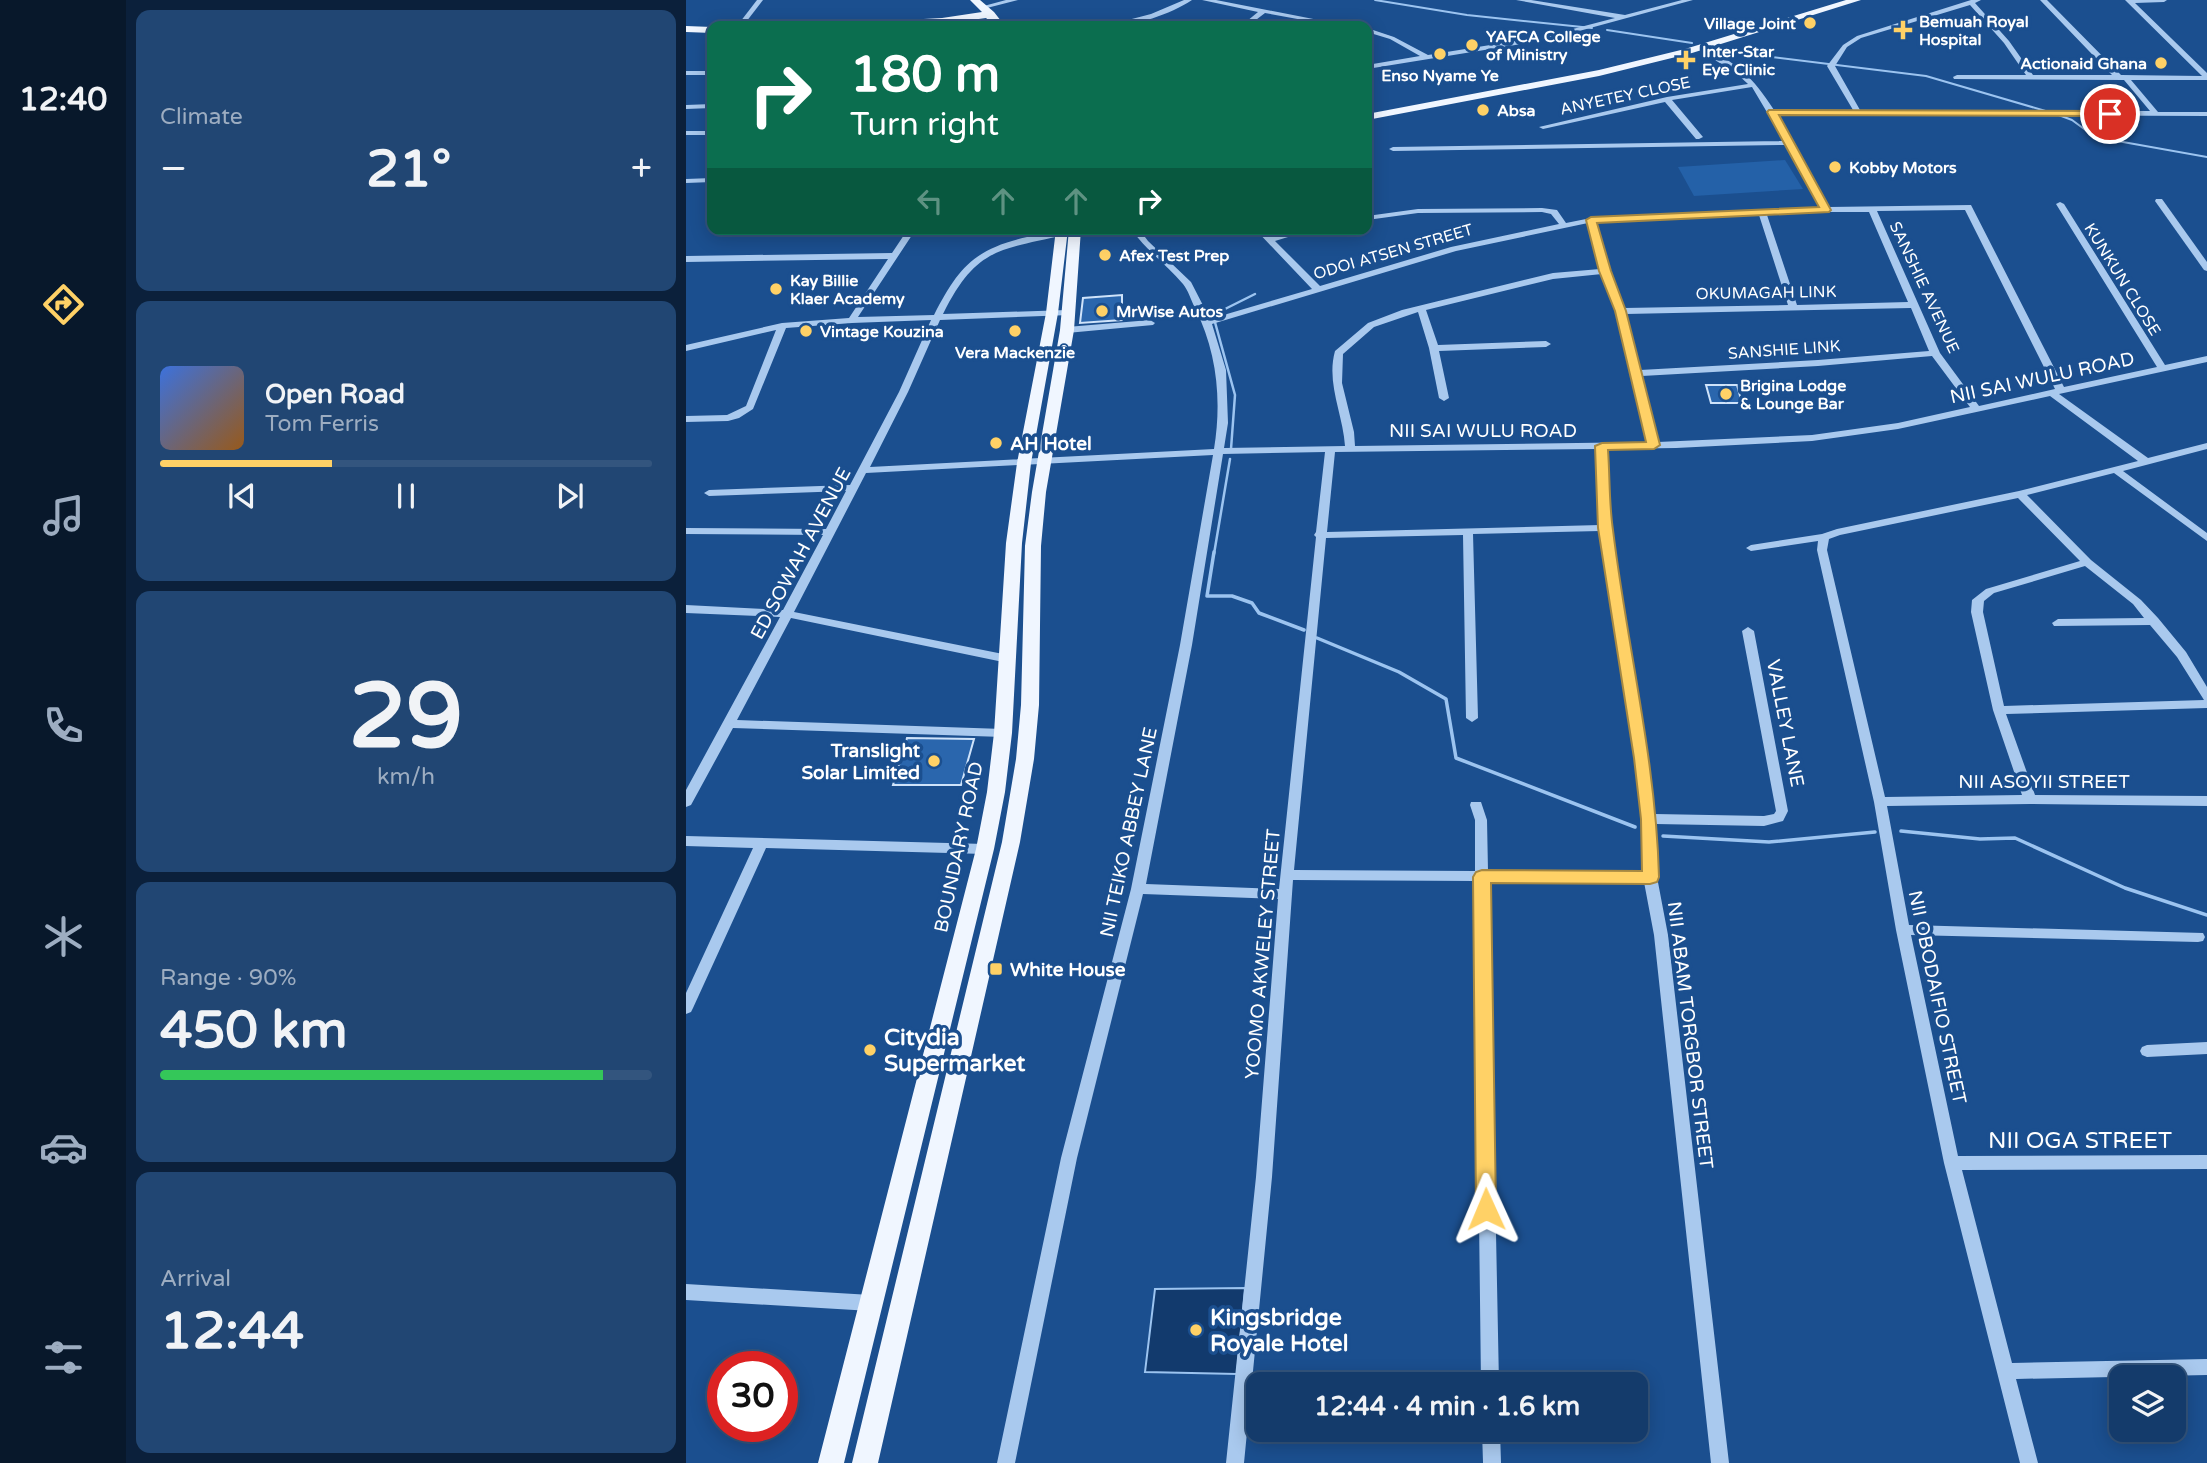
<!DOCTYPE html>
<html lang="en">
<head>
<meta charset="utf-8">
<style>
	body { margin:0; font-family:"Varela Round",sans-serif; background:#214673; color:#f1f3f6; height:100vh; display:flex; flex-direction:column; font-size:26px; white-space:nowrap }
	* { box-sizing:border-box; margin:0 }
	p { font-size:23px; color:#9dadc1 }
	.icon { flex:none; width:38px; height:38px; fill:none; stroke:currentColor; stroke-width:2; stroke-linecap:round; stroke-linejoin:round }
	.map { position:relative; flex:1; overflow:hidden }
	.sheet { display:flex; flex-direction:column; gap:10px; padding:10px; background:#0b203b; width:560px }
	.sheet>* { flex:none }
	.banner { position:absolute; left:21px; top:21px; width:665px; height:214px; border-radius:14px; box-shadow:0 4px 18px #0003,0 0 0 2px #33557e; background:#0b6e4f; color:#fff; overflow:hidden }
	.fabs { position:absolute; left:1423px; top:1365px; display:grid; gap:14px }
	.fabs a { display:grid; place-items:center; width:77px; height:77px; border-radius:14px; background:#143b6b; box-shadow:0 4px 18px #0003,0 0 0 2px #33557e; font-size:35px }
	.speed { position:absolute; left:21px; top:1351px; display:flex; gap:14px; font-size:35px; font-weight:700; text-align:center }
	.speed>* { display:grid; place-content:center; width:91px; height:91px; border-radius:50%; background:#143b6b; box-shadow:0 4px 18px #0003,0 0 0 2px #33557e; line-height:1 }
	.speed .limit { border:10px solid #d22; background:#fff; color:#111 }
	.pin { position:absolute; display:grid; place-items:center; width:60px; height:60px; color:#fff; margin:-30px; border:4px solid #fff; border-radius:50%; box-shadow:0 2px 7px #0007 }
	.me { position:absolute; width:77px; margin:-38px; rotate:359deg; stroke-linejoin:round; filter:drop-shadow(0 0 5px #0008) }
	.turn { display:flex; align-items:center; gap:24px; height:147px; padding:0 28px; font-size:32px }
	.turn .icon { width:91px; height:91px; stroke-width:2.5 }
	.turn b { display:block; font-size:49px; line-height:60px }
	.lanes { display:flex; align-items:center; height:66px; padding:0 28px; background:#0003; justify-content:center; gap:35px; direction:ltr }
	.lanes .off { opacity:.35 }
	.big { font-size:52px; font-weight:700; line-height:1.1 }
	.sheet .tile { flex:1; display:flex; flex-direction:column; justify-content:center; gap:10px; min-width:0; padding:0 24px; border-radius:14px; background:#214673 }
	.sheet .dial { align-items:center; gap:0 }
	.dial b { font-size:91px; line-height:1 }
	.song { display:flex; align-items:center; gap:21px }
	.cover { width:84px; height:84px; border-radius:10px; background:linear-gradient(135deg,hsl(220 70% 55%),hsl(30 70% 35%)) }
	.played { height:7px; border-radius:4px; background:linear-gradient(90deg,#ffd166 35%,#33557e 35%) }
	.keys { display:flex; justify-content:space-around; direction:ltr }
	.heat { display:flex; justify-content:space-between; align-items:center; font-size:38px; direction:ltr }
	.charge { height:10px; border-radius:5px; background:linear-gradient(90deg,#34c759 90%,#33557e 0) }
	.trip { position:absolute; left:560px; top:1372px; width:402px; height:70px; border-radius:14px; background:#143b6b; box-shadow:0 4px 18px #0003,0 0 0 2px #33557e; font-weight:700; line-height:70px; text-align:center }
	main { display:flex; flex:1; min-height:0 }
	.tab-bar { display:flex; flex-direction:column; width:126px; justify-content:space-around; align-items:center; background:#08182b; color:#9dadc1 }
	.tab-bar .icon { width:49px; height:49px }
	.tab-bar .selected { color:#ffd166 }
	.tab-bar b { font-size:32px; color:#f1f3f6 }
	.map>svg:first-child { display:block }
	.green { fill:#2461a8 }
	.water { fill:#123a6d; stroke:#9cc4f0; stroke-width:2 }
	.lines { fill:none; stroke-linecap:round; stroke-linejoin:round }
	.stream-far2 { stroke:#9cc4f0; stroke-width:2 }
	.stream-far1 { stroke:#9cc4f0; stroke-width:2.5 }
	.stream { stroke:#9cc4f0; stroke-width:3.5 }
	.building { fill:#2a66ad; stroke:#cfe3fa; stroke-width:2 }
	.minor { fill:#a9c9ee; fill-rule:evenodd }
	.major { fill:#f0f6ff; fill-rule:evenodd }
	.route { fill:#ffd166; stroke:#a68842; stroke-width:2 }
	.poi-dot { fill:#ffd166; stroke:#1b4f8f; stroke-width:2.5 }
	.labels { text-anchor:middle; stroke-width:7; stroke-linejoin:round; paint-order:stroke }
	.far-poi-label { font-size:16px; font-weight:bold; fill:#fff; stroke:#1b4f8f; text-anchor:start }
	.far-street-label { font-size:16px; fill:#fff; stroke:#1b4f8f }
	.street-label { font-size:19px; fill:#fff; stroke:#1b4f8f }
	.poi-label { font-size:19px; font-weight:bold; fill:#fff; stroke:#1b4f8f; text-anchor:start }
	.near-poi-label { font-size:23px; font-weight:bold; fill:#fff; stroke:#1b4f8f; text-anchor:start }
	.near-street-label { font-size:23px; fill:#fff; stroke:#1b4f8f }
</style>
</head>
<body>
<main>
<nav class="tab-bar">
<b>12:40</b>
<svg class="icon selected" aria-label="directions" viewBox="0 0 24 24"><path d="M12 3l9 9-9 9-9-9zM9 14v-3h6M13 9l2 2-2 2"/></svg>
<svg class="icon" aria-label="music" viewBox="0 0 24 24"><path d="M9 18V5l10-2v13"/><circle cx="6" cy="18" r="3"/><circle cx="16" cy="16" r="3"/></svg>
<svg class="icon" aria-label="phone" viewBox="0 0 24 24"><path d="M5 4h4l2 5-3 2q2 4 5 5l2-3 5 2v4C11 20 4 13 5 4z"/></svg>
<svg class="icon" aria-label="climate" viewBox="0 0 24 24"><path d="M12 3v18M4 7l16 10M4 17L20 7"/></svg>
<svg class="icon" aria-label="car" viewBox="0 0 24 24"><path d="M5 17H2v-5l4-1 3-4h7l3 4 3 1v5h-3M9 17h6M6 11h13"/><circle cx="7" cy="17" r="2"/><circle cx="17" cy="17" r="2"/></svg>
<svg class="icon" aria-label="filters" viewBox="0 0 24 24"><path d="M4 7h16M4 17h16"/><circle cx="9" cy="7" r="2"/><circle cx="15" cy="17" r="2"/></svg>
</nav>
<section class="sheet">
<div class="tile"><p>Climate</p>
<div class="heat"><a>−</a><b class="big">21°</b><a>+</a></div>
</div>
<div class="tile">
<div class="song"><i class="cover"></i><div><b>Open Road</b><p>Tom Ferris</p></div></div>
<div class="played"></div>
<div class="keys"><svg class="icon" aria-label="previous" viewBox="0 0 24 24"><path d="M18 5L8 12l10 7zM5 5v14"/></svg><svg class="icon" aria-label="pause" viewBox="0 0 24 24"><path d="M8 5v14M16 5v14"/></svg><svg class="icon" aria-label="next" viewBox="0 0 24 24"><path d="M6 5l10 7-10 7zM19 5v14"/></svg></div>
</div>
<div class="tile dial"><b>29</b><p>km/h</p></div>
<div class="tile"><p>Range · 90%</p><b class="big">450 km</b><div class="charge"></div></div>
<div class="tile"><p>Arrival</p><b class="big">12:44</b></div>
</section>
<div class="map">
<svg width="1521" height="1463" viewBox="0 0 1521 1463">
	<rect width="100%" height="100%" fill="#1b4f8f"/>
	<polygon class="green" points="1099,160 1117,189 1008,196 992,167"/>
	<polygon class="water" points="559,1288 551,1374 459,1372 469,1289"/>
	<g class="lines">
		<g class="stream-far2">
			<polyline points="689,0 781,15 906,28"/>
			<polyline points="921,30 1006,43"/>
			<polyline points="1030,50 1240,76 1363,112"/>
			<polyline points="1370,114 1386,120 1409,137 1521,157"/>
		</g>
		<g class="stream-far1">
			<polyline points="545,449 549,395 527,315 569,294"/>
			<polyline points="528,554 544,459"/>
		</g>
		<g class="stream">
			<polyline points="528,552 521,596 546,596 566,603 573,613 618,630"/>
			<polyline points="631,638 713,672 760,699 770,758 949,827"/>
			<polyline points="1215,831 1294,839 1329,838 1439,888 1521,915"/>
			<polyline points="977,836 1083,842 1189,832"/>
		</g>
	</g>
	<g class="building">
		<polygon points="436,295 436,320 394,323 397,298"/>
		<polygon points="1020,385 1051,385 1056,403 1025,403"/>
		<polygon points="221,738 288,739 275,785 207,785"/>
	</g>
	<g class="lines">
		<g class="minor">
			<polygon points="71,0 77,0 57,26 51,26"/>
			<polygon points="320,0 332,0 297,9 294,7"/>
			<path d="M 498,0 L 506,0 C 483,15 447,27 419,26 L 465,14 Z"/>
			<polygon points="516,0 530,0 663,26 650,26 579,13 562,26 555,26 572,12"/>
			<polygon points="830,0 845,0 939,15 996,0 1007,0 860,40 681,69 681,65 734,56 704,39 681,32 681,28 708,37 742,55 860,36 929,18"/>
			<path d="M 1285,0 L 1295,0 L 1289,3 L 1323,41 L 1347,75 L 1426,75 L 1354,0 L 1361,0 L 1435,75 L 1516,76 L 1439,0 L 1481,0 L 1478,2 L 1449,3 L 1521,73 L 1521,80 L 1445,80 L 1472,112 L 1521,112 L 1521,116 L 1091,114 L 1143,207 L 1285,205 L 1378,387 L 1471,367 L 1370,204 L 1374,202 L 1378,204 L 1479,365 L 1521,356 L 1521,362 L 1373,394 L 1462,458 L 1521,443 L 1521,449 L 1437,471 L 1521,533 L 1521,541 L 1428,473 L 1341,495 L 1405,560 L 1455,600 L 1472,618 L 1500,652 L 1521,687 L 1521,708 L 1320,714 L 1349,795 L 1521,796 L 1521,806 L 1344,804 L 1201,806 L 1223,925 L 1517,933 L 1519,937 L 1517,941 L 1512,942 L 1225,935 L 1272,1156 L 1521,1155 L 1521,1169 L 1276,1170 L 1326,1363 L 1521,1359 L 1521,1375 L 1330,1379 L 1352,1463 L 1334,1463 L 1258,1163 L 1210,930 L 1188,802 L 1131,550 L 1132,541 L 1065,551 L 1060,548 L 1065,545 L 1136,534 L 1151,529 L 1333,491 L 1452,461 L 1364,396 L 1212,429 L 1126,441 L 990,448 L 921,449 L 924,528 L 962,758 L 969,814 L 1078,816 L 1088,814 L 1090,811 L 1056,631 L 1062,627 L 1068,631 L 1102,811 L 1097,821 L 1078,826 L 970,824 L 971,877 L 982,935 L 1043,1463 L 1025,1463 L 968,935 L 958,882 L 803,881 L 813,1384 L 795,1384 L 789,881 L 607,880 L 586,1177 L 558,1463 L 540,1463 L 570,1177 L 592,899 L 457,894 L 391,1158 L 329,1463 L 311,1463 L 375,1158 L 445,889 L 494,645 L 527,455 L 180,473 L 108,612 L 322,655 L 328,659 L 322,663 L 105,618 L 51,720 L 317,729 L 323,733 L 317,737 L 47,728 L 5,805 L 0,807 L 0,790 L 94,617 L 0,613 L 0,605 L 97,610 L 137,535 L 0,534 L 0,528 L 140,529 L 160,491 L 23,496 L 18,493 L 23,490 L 164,485 L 213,392 L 245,320 L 166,323 L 100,328 L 67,409 L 53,418 L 42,421 L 0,422 L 0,416 L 41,415 L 60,406 L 90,330 L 0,351 L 0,345 L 96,323 L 163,318 L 202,259 L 0,262 L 0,256 L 206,253 L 222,229 L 230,229 L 172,317 L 248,315 C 272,268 288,249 341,237 C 353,235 367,231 379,231 L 379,235 C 312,250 290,248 257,314 L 381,310 L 386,313 L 384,315 L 254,320 L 222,392 L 184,467 L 528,449 C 536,400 531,352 509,308 C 505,300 502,290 497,284 C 480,264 460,250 445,229 L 453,229 L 462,241 L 505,282 L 524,319 L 626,289 L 569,229 L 578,229 L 585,237 L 614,229 L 628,229 L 589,241 L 634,286 L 765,247 L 873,224 L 865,214 L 856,212 L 732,213 L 681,220 L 681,216 L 732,209 L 856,208 L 871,210 L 880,223 L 905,218 L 1135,208 L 1100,145 L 707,151 L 703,149 L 707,147 L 1098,141 L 1066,87 L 986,100 L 1017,137 L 1013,139 L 1010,139 L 979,102 L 857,129 L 853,127 L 981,97 L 1062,84 L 1050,73 L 1011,49 L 1010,48 L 1013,46 C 1050,61 1067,77 1088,110 L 1167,110 L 1141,66 L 1157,45 L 1171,36 ZM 1284,5 L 1318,43 L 1340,75 L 1271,75 L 1267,77 L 1268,79 L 1438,80 L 1464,111 L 1174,110 L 1149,66 L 1161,47 L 1175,38 ZM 1279,210 L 1369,389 L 1293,406 L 1254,353 L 1191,211 ZM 1140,212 L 1183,212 L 1222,302 L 1111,305 L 1081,215 ZM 1073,215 L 1102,305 L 938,308 L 923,271 L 910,222 ZM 902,223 L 914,269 L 867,273 L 716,310 L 682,323 L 649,351 C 640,383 657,414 659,446 L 538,448 L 542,423 L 540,370 L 526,324 L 770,251 ZM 916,274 L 930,311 L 962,442 L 669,446 L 668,432 L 656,383 L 657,354 L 688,327 L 732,312 L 743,348 L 753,398 L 758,401 L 763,398 L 753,351 L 860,347 L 865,344 L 860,341 L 752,345 L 740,310 L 867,279 ZM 1225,308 L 1243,351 L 1132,360 L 954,370 L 940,314 ZM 1246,356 L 1284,407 L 1212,423 L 1126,435 L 972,442 L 956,376 L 1132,366 ZM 911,449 L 914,525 L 641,532 L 649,452 ZM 639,452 L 630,532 L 628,535 L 630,537 L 593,889 L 460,884 L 506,645 L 537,454 ZM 1332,498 L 1394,561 L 1300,589 L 1286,600 L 1285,612 L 1307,710 L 1336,795 L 1199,797 L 1141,550 L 1143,539 L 1154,535 ZM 914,531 C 932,644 956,758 957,872 L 802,871 L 801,820 L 795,802 L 785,802 L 784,805 L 789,820 L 789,871 L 608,870 L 640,538 L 777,535 L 780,718 L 786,722 L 792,718 L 787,534 ZM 1399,566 L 1447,604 L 1458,618 L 1372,619 L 1366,623 L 1368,626 L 1464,625 L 1491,657 L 1518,700 L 1318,706 L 1297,612 L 1298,601 L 1308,593 Z"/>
			<rect x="0" y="71" width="26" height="4"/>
			<polygon points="26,104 26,108 0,109 0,105"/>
			<rect x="0" y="131" width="26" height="4"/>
			<polygon points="26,178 26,182 0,183 0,179"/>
			<polygon points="1470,199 1476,199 1521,262 1521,271 1518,270 1469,201"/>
			<polygon points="464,320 469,323 467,325 381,333 376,330 381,327"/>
			<polygon points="0,836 299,844 304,846 306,849 304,852 299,854 80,848 7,1008 5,1012 0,1014 0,993 67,848 0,846"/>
			<polygon points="1521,1042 1521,1054 1461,1057 1456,1055 1454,1051 1456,1047 1461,1045"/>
			<polygon points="0,1284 185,1295 191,1298 193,1303 191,1308 185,1311 0,1300"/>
			<polygon points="796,1430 814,1430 815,1463 797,1463"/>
		</g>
		<g class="major">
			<polygon points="284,0 294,0 308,12 319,26 309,26 300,18 256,24 159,26 164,23 256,18 296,12"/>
			<polygon points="1160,0 1175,0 1006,53 913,76 681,120 681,114 913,70 999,49"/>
			<polygon points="0,26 26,27 26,33 0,32"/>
			<polygon points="370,229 382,229 372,313 345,463 336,543 326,733 319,792 308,849 158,1463 132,1463 290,849 301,792 308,733 320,543 331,463 360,313"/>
			<polygon points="383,229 395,229 388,330 360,492 355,546 353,705 348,759 334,842 192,1463 166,1463 316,842 330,759 335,705 339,546 346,492 374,330"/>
		</g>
	</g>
	<path class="route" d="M 1083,110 L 1424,111 L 1429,114 L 1424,116 L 1093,115 L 1145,210 L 1143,212 L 911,223 L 925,271 L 940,311 L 974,445 L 968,449 L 922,450 C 924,477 923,504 927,530 C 941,646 970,759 973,877 L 971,882 L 964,884 L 805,883 L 810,1209 L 807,1216 L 800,1219 L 793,1216 L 790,1209 L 787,877 L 790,872 L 796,870 L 956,871 L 955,819 L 948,758 L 912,528 L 909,446 L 916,443 L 960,442 L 929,311 L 913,271 L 900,220 L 905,217 L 1133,207 L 1081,112 Z"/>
	<g class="poi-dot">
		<circle cx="1124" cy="23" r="7"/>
		<path d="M1213.5 19.5h7v7h7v7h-7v7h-7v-7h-7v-7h7z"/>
		<circle cx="786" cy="45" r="7"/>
		<circle cx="754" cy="54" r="7"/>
		<path d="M996.5 49.5h7v7h7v7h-7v7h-7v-7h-7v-7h7z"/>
		<circle cx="1475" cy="63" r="7"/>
		<circle cx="797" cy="110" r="7"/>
		<circle cx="1149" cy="167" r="7"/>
		<circle cx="419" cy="255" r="7"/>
		<circle cx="90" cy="289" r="7"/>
		<circle cx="416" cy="311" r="7"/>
		<circle cx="120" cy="331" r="7"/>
		<circle cx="329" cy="331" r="7"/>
		<circle cx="1040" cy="394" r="7"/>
		<circle cx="310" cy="443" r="7"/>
		<circle cx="248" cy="761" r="7"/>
		<rect x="303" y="962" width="14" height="14" rx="3.5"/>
		<circle cx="184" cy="1050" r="7"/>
		<circle cx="510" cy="1330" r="7"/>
	</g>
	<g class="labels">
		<g class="far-poi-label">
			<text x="1233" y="27">Bemuah Royal<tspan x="1233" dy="18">Hospital</tspan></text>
			<text x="1110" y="29" text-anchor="end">Village Joint</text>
			<text x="800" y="42">YAFCA College<tspan x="800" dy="18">of Ministry</tspan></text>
			<text x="1016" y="57">Inter-Star<tspan x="1016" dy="18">Eye Clinic</tspan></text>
			<text x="1461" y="69" text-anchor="end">Actionaid Ghana</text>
			<text x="754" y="81" text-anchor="middle">Enso Nyame Ye</text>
			<text x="811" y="116">Absa</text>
			<text x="1163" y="173">Kobby Motors</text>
			<text x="433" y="261">Afex Test Prep</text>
			<text x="104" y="286">Kay Billie<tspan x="104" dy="18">Klaer Academy</tspan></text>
			<text x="430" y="317">MrWise Autos</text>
			<text x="134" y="337">Vintage Kouzina</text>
			<text x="329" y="358" text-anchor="middle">Vera Mackenzie</text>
			<text x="1054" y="391">Brigina Lodge<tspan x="1054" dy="18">&amp; Lounge Bar</tspan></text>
		</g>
		<g class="far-street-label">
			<text transform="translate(939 95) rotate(-12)" y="6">ANYETEY CLOSE</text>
			<text transform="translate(707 251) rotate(-16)" y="6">ODOI ATSEN STREET</text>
			<text transform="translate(1437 279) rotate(58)" y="6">KUNKUN CLOSE</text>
			<text transform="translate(1239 287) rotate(65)" y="6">SANSHIE AVENUE</text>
			<text transform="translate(1080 292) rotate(-1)" y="6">OKUMAGAH LINK</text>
			<text transform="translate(1098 349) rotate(-4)" y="6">SANSHIE LINK</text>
		</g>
		<g class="street-label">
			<text transform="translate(1356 377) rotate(-12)" y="7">NII SAI WULU ROAD</text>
			<text x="797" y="437">NII SAI WULU ROAD</text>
			<text transform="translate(114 553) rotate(-62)" y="7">ED SOWAH AVENUE</text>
			<text transform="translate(1100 723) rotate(79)" y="7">VALLEY LANE</text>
			<text x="1358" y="788">NII ASOYII STREET</text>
			<text transform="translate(442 832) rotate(-78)" y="7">NII TEIKO ABBEY LANE</text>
			<text transform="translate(272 847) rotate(-78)" y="7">BOUNDARY ROAD</text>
			<text transform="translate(576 954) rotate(-85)" y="7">YOOMO AKWELEY STREET</text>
			<text transform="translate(1252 997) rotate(78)" y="7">NII OBODAIFIO STREET</text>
			<text transform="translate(1005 1035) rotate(83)" y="7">NII ABAM TORGBOR STREET</text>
		</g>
		<g class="poi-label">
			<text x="324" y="450">AH Hotel</text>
			<text x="234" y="757" text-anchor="end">Translight<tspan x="234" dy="22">Solar Limited</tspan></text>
			<text x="324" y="976">White House</text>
		</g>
		<g class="near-poi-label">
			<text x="198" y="1045">Citydia<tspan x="198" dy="26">Supermarket</tspan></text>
			<text x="524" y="1325">Kingsbridge<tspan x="524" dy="26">Royale Hotel</tspan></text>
		</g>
		<g class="near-street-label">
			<text x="1394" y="1148">NII OGA STREET</text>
		</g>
	</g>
</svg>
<div class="fabs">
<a><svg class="icon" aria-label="layers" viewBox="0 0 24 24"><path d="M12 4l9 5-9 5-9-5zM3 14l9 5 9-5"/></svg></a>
</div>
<div class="speed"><div class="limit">30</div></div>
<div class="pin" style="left:1424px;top:114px;background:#d93025"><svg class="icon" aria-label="arrive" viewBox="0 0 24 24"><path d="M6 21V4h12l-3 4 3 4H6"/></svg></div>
<svg class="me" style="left:800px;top:1209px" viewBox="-20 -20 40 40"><path d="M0-17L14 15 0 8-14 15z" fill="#ffd166" stroke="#fff" stroke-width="4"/></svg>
<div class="trip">12:44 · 4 min · 1.6 km</div>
<div class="banner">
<div class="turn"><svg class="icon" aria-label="right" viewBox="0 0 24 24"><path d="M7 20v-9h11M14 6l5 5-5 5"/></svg><div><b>180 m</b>Turn right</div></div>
<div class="lanes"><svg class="icon off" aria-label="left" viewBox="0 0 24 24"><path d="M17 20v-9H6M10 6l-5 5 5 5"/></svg><svg class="icon off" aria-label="ahead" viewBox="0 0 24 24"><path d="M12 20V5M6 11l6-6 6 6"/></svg><svg class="icon off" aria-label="ahead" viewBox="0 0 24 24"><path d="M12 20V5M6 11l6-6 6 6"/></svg><svg class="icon" aria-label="right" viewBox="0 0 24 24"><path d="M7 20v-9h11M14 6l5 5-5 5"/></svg></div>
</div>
</div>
</main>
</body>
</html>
